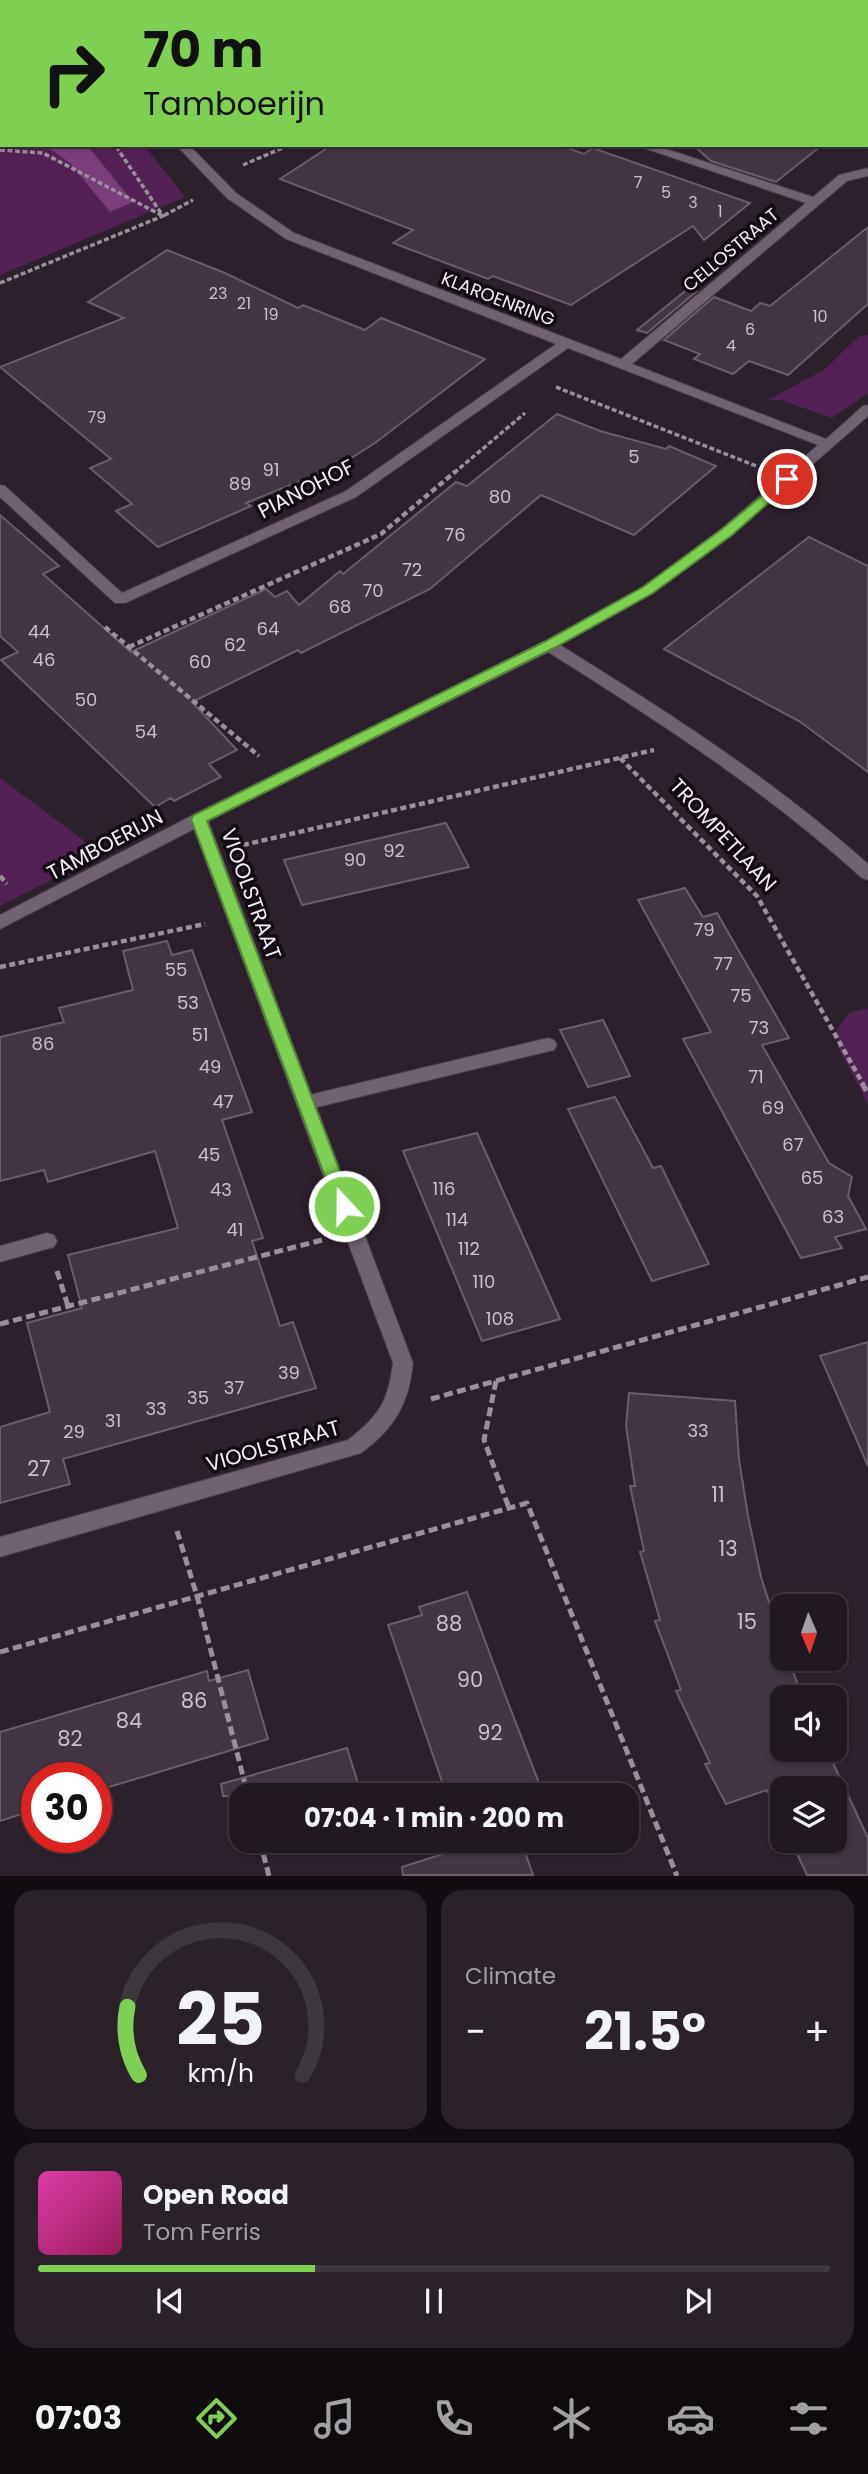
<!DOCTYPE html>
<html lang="en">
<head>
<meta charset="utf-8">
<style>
	body { margin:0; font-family:Poppins,sans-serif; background:#2a212a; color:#f1f3f6; height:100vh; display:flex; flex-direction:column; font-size:26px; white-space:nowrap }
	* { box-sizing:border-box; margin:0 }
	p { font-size:23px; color:#a2a0a5 }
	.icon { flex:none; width:38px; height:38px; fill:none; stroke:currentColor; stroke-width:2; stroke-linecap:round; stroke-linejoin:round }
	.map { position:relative; height:1876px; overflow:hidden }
	.panel { display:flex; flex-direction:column; gap:14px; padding:14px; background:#130d13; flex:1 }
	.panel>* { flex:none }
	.top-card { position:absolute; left:0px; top:0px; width:868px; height:147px; box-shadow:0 2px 5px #0004,0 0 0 2px #3f3740; background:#7fd052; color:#111; overflow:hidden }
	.needle { width:46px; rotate:178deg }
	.buttons { position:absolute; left:770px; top:1594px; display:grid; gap:14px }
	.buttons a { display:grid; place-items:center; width:77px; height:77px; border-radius:14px; background:#221822; box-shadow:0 2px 5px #0004,0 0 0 2px #3f3740; font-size:35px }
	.speed { position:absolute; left:21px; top:1762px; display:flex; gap:14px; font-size:35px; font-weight:700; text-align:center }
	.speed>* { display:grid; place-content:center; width:91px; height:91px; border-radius:50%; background:#221822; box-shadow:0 2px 5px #0004,0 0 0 2px #3f3740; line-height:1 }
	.speed .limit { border:10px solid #d22; background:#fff; color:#111 }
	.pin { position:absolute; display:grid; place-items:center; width:60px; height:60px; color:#fff; margin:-30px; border:4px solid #fff; border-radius:50%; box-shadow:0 2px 7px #0007 }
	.me { position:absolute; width:77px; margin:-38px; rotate:339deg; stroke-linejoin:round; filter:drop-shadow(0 0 5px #0008) }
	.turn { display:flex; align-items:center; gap:24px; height:147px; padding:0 28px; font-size:32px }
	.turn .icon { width:91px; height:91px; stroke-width:2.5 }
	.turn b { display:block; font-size:49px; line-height:60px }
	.big { font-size:52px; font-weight:700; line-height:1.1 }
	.panel .tile { flex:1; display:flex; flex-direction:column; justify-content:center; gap:10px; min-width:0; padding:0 24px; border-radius:21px; background:#2a212a }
	.panel .dial { align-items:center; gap:0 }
	.dial svg { height:182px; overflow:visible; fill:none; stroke:#3f3740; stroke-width:7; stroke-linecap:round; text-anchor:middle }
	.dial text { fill:#f1f3f6; stroke:none }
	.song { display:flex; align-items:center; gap:21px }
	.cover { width:84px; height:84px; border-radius:10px; background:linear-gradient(135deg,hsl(320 70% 55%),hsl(330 70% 35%)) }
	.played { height:7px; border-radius:4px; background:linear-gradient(90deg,#7fd052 35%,#3f3740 35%) }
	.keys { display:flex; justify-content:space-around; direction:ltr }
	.heat { display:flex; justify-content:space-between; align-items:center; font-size:38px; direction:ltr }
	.panel .tiles { flex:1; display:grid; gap:14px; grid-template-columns:1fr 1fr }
	.tile:last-child { grid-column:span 2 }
	.trip { position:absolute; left:229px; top:1783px; width:410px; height:70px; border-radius:21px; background:#221822; box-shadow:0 2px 5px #0004,0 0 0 2px #3f3740; font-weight:700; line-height:70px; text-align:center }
	.tab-bar { display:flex; height:112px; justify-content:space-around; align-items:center; background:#0e0a0e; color:#a2a0a5 }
	.tab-bar .icon { width:49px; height:49px }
	.tab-bar .active { color:#7fd052 }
	.tab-bar b { font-size:32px; color:#f1f3f6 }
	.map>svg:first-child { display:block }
	.green { fill:#542156 }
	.forest { fill:#7b3d7c }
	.building { fill:#433543; stroke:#6c5d6b; stroke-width:2 }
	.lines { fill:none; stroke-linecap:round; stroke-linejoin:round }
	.service-casing { stroke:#473b47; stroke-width:2 }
	.minor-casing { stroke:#473b47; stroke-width:2 }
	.path-far2 { stroke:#9a8f9a; stroke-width:3.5; stroke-dasharray:5 2.5; stroke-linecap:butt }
	.path-far1 { stroke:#9a8f9a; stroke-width:4.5; stroke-dasharray:6 3.5; stroke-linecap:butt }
	.path { stroke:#9a8f9a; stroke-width:5; stroke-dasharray:9 4.5; stroke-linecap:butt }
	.service { fill:#716271; fill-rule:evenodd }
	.minor { fill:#716271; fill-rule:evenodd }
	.route { fill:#7fd052; stroke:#538735; stroke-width:2 }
	.labels { text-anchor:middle; stroke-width:7; stroke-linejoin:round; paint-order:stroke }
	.far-number-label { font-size:16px; fill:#cac0ca }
	.far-street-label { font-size:18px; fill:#f7eef7; stroke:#120c12 }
	.number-label { font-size:18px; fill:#cac0ca }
	.street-label { font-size:21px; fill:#f7eef7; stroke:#120c12 }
	.near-number-label { font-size:21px; fill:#cac0ca }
</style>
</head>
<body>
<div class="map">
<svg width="868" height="1876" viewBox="0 0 868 1876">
	<rect width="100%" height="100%" fill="#2d202d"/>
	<g class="green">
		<polygon points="0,0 31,2 2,2 2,145 144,145 185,197 0,275"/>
		<polygon points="868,335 868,393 832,418 781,400 768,400 824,370 859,336"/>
		<polygon points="0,778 102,854 0,906"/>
		<polygon points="868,1008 868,1104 838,1047 837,1029 850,1013"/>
	</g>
	<polygon class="forest" points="45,145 87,145 133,202 110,212 70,163"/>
	<g class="building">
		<polygon points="332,145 558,145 584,154 593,148 750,203 704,240 693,226 571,305 493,276 488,279 393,243 413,230 280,179"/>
		<polygon points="693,145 822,145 776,182 711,161"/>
		<polygon points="868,227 868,304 788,375 749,361 733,374 694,359 700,354 664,340 714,297 751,311 760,303 770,306"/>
		<polygon points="167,250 225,273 298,308 303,305 365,330 381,318 485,359 375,443 340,465 246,503 251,506 158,547 116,511 132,504 90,468 111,459 0,367 124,318 88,302"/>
		<polygon points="689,288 697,291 647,333 637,330"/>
		<polygon points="557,414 600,431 666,449 669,446 716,466 634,535 541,495 430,589 301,653 298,650 192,702 237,750 209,764 221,777 174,801 171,798 155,807 1,660 18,652 0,636 0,515 59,566 43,574 131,652 266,589 275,597 287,591 299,605 340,571 343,574 456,482 467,486"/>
		<polygon points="809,537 868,566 868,772 799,721 664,649"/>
		<polygon points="446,823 469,867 302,905 284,860"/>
		<polygon points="685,888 703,917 717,913 789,1038 762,1045 829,1163 852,1177 848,1196 866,1229 835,1237 842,1248 801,1258 683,1039 711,1032 638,900"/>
		<polygon points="167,941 172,955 192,950 252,1112 222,1120 263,1238 252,1241 280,1326 293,1322 316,1388 63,1459 70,1484 0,1503 0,1427 50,1412 27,1323 82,1308 68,1255 178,1228 155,1151 48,1182 44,1170 0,1181 0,1037 64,1022 59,1008 133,990 123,951"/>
		<polygon points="603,1020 630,1076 588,1087 560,1030"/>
		<polygon points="615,1097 653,1168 661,1166 709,1264 652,1281 568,1109"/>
		<polygon points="477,1133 560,1319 482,1341 403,1151"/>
		<polygon points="868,1342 868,1466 820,1356"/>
		<polygon points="629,1393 735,1401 739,1459 748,1516 761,1577 782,1643 782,1659 788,1659 803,1698 782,1698 782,1750 827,1750 868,1838 868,1875 807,1875 791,1841 835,1841 835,1788 782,1788 782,1822 767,1790 726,1804 705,1764 710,1763 676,1691 681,1690 655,1621 660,1620 640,1552 644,1551 630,1486 635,1486 626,1426"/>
		<polygon points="467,1592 504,1692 544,1796 447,1796 388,1625 422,1615 419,1607"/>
		<polygon points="248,1670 268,1739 96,1791 96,1778 37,1778 37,1809 0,1821 0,1732 207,1671 209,1681"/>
		<polygon points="347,1748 362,1796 223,1796 221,1784"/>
		<polygon points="484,1841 521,1841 533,1875 403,1875 402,1867"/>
	</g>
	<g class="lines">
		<g class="service-casing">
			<g id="service">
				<polygon points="548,1038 554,1040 557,1045 554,1050 305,1110 298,1108 296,1103 298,1098 305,1096"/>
				<polygon points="47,1233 54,1235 57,1241 54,1247 0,1262 0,1246"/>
			</g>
		</g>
		<g class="minor-casing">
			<g id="minor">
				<polygon points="66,0 84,0 65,2"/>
				<polygon points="349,0 365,0 366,2 351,2"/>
				<path d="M 176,145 L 189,145 L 236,193 L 294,233 L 621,359 L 806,203 L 635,145 L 654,145 L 813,197 L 839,175 L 868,168 L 868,176 L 847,181 L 632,364 L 826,439 L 863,406 L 868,405 L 868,416 L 732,535 L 653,593 L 560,645 C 668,712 774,780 868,864 L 868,880 L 862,878 C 766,791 658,721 548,652 L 208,821 L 413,1363 C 409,1404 394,1429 361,1453 L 0,1557 L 0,1537 L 348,1440 C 379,1416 388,1402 393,1363 L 194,829 L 0,929 L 0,915 L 193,815 L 544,642 L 643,587 L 722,529 L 818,445 L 568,348 L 356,497 L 125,603 L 115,603 L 0,497 L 0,485 L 5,486 L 122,593 L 346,491 L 556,344 L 286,239 L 227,198 Z"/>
			</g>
		</g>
		<g class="path-far2">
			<polyline points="9,0 11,2"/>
			<polyline points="610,0 613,2"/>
			<polyline points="0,150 43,153 163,216 193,200"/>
			<polyline points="243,165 289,145"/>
			<polyline points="0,283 163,216 115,145"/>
			<polyline points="556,387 756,466"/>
			<polyline points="454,473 525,413"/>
		</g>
		<g class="path-far1">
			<polyline points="105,627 259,756"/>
			<polyline points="129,647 381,534 456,471"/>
			<polyline points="620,758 757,896 863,1084"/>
			<polyline points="243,845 654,750"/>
			<polyline points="0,876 7,884"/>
			<polyline points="0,967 205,924"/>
		</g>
		<g class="path">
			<polyline points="862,1083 868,1094"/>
			<polyline points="57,1271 68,1306"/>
			<polyline points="0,1324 322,1240"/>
			<polyline points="496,1381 484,1440 509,1508"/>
			<polyline points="431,1399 868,1277"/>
			<polyline points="177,1531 197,1596 248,1796"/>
			<polyline points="0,1652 527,1503 677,1876"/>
			<polyline points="260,1841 269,1876"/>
		</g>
		<use href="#service" class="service"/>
		<use href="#minor" class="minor"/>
	</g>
	<polygon class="route" points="787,475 794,479 792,482 732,535 653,593 554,648 207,821 353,1206 350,1211 338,1211 191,819 194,815 544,642 643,587 722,529"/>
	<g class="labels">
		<g class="far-number-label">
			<text x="638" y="188">7</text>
			<text x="666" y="198">5</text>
			<text x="693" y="208">3</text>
			<text x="720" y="217">1</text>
			<text x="218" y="299">23</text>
			<text x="244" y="309">21</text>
			<text x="271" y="320">19</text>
			<text x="820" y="322">10</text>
			<text x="750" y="335">6</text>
			<text x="731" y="351">4</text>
			<text x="97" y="423">79</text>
		</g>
		<g class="far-street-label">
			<text transform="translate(731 250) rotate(-40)" y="6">CELLOSTRAAT</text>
			<text transform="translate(498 299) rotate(21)" y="6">KLAROENRING</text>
		</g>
		<g class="number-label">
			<text x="634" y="463">5</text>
			<text x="271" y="476">91</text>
			<text x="240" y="490">89</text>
			<text x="500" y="503">80</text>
			<text x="455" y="541">76</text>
			<text x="412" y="576">72</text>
			<text x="373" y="597">70</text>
			<text x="340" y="613">68</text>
			<text x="268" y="635">64</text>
			<text x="39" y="638">44</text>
			<text x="235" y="651">62</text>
			<text x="44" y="666">46</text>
			<text x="200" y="668">60</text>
			<text x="86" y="706">50</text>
			<text x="146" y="738">54</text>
			<text x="394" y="857">92</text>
			<text x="355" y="866">90</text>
			<text x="704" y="936">79</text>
			<text x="723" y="970">77</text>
			<text x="176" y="976">55</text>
			<text x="741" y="1002">75</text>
			<text x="188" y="1009">53</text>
			<text x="759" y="1034">73</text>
			<text x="200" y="1041">51</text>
			<text x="43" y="1050">86</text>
			<text x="210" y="1073">49</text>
			<text x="756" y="1083">71</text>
			<text x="223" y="1108">47</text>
			<text x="773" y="1114">69</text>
			<text x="793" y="1151">67</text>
			<text x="209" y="1161">45</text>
			<text x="812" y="1184">65</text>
			<text x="444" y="1195">116</text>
			<text x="221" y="1196">43</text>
			<text x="833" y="1223">63</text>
			<text x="457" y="1226">114</text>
			<text x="235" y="1236">41</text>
			<text x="469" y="1255">112</text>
			<text x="484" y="1288">110</text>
			<text x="500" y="1325">108</text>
			<text x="289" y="1379">39</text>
			<text x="234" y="1394">37</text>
			<text x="198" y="1404">35</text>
			<text x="156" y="1415">33</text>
			<text x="113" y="1427">31</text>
			<text x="698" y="1437">33</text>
			<text x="74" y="1438">29</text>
		</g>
		<g class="street-label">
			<text transform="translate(306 489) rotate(-27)" y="7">PIANOHOF</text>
			<text transform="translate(723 835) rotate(47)" y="7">TROMPETLAAN</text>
			<text transform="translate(105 845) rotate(-28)" y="7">TAMBOERIJN</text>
			<text transform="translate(251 894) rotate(70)" y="7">VIOOLSTRAAT</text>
			<text transform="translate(273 1446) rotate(-16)" y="7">VIOOLSTRAAT</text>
		</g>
		<g class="near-number-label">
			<text x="39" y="1476">27</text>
			<text x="718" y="1502">11</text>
			<text x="728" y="1556">13</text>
			<text x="747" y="1629">15</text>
			<text x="449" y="1631">88</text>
			<text x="470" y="1687">90</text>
			<text x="194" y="1708">86</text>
			<text x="129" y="1728">84</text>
			<text x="490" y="1740">92</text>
			<text x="70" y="1746">82</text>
		</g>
	</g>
</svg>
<div class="buttons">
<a><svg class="needle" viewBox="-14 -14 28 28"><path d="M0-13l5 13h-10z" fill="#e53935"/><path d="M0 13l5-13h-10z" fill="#a2a0a5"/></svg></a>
<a><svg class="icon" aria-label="sound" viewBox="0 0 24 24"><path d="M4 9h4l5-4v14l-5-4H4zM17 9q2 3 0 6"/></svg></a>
<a><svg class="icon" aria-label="layers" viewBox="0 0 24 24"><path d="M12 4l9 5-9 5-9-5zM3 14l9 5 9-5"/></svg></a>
</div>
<div class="speed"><div class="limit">30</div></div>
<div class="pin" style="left:787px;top:479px;background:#d93025"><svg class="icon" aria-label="arrive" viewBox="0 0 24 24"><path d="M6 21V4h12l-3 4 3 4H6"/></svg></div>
<svg class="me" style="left:344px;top:1206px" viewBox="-20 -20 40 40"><circle r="17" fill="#7fd052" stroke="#fff" stroke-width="3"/><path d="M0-11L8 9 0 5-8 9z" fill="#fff"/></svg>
<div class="trip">07:04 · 1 min · 200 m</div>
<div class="top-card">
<div class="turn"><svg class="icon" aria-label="right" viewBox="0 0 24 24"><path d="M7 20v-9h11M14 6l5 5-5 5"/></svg><div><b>70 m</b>Tamboerijn</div></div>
</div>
</div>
<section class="panel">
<div class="tiles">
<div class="tile dial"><svg viewBox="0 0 100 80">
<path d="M14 69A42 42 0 1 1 86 69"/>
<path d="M14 69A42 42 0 0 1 9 39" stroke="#7fd052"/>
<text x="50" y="56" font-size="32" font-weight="700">25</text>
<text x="50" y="72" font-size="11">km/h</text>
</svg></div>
<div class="tile"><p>Climate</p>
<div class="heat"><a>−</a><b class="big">21.5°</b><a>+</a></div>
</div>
<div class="tile">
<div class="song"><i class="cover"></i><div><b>Open Road</b><p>Tom Ferris</p></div></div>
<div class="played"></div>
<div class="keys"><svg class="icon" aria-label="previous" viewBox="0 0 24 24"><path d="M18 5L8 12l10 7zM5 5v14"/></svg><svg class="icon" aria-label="pause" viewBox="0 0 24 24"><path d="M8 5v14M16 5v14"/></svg><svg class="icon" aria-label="next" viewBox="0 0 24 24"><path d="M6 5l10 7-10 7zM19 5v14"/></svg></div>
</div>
</div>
</section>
<nav class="tab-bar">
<b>07:03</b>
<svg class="icon active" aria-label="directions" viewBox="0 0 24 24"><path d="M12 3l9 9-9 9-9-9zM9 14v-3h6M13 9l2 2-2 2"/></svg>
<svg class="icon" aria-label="music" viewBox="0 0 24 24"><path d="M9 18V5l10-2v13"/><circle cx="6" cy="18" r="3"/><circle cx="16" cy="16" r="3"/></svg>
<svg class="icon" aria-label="phone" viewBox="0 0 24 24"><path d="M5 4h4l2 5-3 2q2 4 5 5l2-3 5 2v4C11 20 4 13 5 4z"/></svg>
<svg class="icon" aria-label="climate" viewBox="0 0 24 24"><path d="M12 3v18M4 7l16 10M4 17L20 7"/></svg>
<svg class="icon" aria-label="car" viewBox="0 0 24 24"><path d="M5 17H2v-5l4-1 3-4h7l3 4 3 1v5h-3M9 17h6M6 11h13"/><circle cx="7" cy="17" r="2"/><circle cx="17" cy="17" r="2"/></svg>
<svg class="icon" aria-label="filters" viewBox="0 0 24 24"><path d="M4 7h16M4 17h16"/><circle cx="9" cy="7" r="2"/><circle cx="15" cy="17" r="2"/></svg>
</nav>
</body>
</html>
